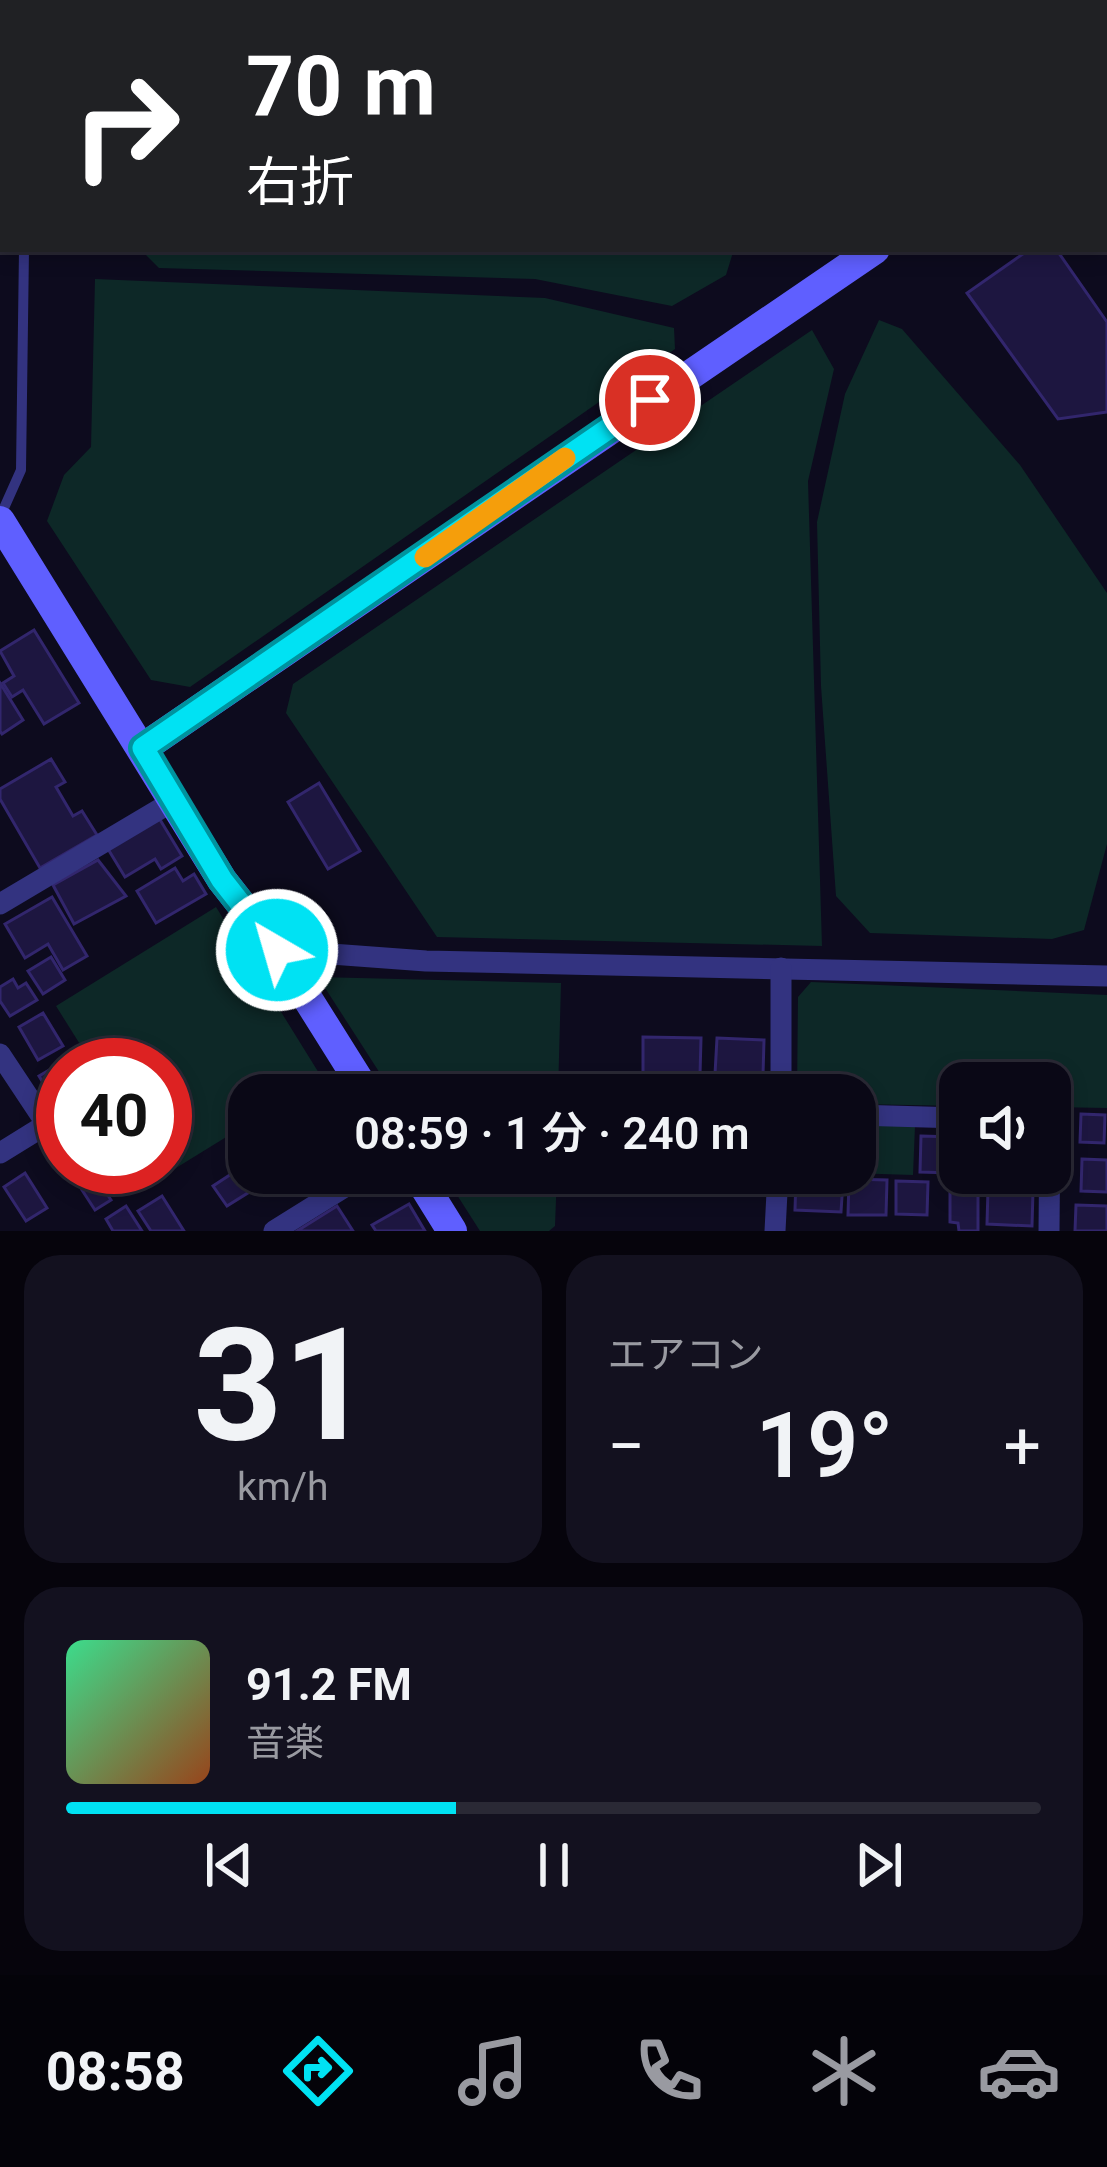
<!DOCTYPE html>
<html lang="ja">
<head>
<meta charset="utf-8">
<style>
	body { margin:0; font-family:Roboto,"Noto Sans JP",sans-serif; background:#13111f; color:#f1f3f6; height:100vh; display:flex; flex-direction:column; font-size:45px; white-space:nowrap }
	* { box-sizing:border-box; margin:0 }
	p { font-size:39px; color:#999aa1 }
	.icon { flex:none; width:66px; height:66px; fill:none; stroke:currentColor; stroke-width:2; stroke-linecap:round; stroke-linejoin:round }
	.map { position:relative; height:1231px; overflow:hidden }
	.side { display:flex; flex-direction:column; gap:24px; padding:24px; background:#06040c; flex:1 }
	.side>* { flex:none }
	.banner { position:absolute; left:0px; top:0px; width:1107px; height:252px; box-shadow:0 6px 18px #0003,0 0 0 3px #2a2935; background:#202124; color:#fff; overflow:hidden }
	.buttons { position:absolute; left:939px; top:1062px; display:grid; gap:24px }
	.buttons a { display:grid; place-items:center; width:132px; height:132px; border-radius:24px; background:#0a0816; box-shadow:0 6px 18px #0003,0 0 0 3px #2a2935; font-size:60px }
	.speed { position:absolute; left:36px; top:1038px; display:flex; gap:24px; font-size:60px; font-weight:700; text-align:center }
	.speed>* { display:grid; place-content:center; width:156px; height:156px; border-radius:50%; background:#0a0816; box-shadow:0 6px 18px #0003,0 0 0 3px #2a2935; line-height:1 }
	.speed .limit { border:18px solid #d22; background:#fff; color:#111 }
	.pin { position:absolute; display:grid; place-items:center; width:102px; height:102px; color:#fff; margin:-51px; border:6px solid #fff; border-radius:50%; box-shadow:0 3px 12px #0007 }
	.me { position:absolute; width:132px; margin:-66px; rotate:322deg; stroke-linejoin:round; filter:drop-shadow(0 0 9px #0008) }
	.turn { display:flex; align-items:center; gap:42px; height:252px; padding:0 48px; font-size:54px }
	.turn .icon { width:156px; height:156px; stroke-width:2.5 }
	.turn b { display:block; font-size:84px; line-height:102px }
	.big { font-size:90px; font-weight:600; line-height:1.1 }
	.side .tile { flex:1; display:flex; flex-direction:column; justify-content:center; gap:18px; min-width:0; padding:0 42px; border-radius:36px; background:#13111f }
	.side .dial { align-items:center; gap:0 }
	.dial b { font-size:156px; line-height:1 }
	.song { display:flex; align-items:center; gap:36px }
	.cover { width:144px; height:144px; border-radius:18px; background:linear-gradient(135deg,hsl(150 70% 55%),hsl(20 70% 35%)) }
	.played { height:12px; border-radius:6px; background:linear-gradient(90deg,#00e2f3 40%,#2a2935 40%) }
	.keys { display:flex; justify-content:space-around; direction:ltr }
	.heat { display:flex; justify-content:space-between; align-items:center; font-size:66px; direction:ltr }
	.side .tiles { flex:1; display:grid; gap:24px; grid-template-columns:1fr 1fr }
	.tile:last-child { grid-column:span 2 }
	.trip { position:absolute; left:228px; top:1074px; width:648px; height:120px; border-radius:36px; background:#0a0816; box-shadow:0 6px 18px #0003,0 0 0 3px #2a2935; font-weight:600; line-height:120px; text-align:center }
	.tab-bar { display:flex; height:192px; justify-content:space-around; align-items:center; background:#040309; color:#999aa1 }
	.tab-bar .icon { width:84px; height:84px }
	.tab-bar .on { color:#00e2f3 }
	.tab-bar b { font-size:54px; color:#f1f3f6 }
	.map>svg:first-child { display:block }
	.green { fill:#0d2827 }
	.building { fill:#1d1640; stroke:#32266d; stroke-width:3 }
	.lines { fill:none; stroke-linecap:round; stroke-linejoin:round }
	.path { stroke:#26b5a8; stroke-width:4.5; stroke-dasharray:6 9; stroke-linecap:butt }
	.lane { stroke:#333380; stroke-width:10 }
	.street { stroke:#333380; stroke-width:21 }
	.secondary { stroke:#5f5fff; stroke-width:30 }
	.route-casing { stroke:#00939e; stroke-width:30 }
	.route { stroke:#00e2f3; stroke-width:21 }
	.slow { stroke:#f59e0b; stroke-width:21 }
</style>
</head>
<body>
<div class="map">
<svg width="1107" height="1231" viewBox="0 0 1107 1231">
	<rect width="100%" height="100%" fill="#0d0b1e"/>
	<g class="green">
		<polygon points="140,249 734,249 726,275 672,306 535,279 159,268"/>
		<polygon points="95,279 545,298 674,328 675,349 190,687 151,680 47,521 64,475 91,447"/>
		<polygon points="879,320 902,329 1020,465 1107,593 1107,844 1084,930 1052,939 870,933 836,896 821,686 817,522 845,394"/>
		<polygon points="812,330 834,369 808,481 822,946 437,937 286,713 293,684"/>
		<polygon points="216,907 322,1078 294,1095 249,1095 249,1123 163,1176 157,1167 165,1167 165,1065 93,1065 56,1006"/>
		<polygon points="318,977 561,983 558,1095 394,1095"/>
		<polygon points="811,982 1107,995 1107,1108 1050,1107 1050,1083 960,1083 960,1106 855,1104 855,1095 797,1095 798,997"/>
		<polygon points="855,1124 915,1126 913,1175 849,1173 855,1173"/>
		<polygon points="443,1173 557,1173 555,1226 549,1231 480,1231"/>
	</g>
	<g class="building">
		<polygon points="788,0 1023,0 1023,3 790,3"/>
		<polygon points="1053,0 1107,0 1107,81 1104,3"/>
		<polygon points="1030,249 1056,249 1107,322 1107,412 1058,419 967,293"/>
		<polygon points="34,630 79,703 44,724 23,690 12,697 3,683 14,676 0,651"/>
		<polygon points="0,683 23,720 2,734 0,731"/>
		<polygon points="51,759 65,782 56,787 73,816 82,811 97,835 40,868 0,799 0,789"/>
		<polygon points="319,783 360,851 328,869 288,802"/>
		<polygon points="159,818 182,856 161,869 155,859 125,877 108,849"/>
		<polygon points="98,860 126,896 74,924 53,885"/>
		<polygon points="175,868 183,881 194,874 206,894 156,923 137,891"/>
		<polygon points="52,897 87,956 63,970 48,944 25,958 5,924"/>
		<polygon points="51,957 65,980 43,994 28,971"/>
		<polygon points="13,979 18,988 26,983 37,1000 10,1016 0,1001 0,987"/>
		<polygon points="43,1013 63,1046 38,1060 19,1027"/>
		<polygon points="643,1037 701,1038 700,1075 643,1073"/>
		<polygon points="717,1038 764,1040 763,1075 715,1074"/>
		<polygon points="68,1059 72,1065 63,1065 59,1109 39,1076"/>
		<polygon points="1081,1114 1105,1115 1104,1143 1080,1142"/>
		<polygon points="921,1136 953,1137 952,1173 920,1172"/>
		<polygon points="1082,1159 1107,1160 1107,1192 1081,1191"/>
		<polygon points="245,1165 259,1186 227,1206 213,1186"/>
		<polygon points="99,1167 138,1167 143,1174 114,1191"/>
		<polygon points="25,1173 47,1208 26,1221 4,1187"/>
		<polygon points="576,1173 760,1173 760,1185 576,1178"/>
		<polygon points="796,1179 843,1181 841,1212 795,1210"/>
		<polygon points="849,1179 887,1180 886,1215 848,1215"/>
		<polygon points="98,1180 111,1200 95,1210 82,1190"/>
		<polygon points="896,1181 928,1182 927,1215 896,1214"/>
		<polygon points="950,1188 978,1188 978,1231 959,1231 958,1223 950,1222"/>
		<polygon points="988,1189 1033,1191 1032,1226 987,1224"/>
		<polygon points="162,1196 184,1231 151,1231 138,1211"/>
		<polygon points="409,1204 425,1231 376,1231 372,1225"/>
		<polygon points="1076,1205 1107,1206 1107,1231 1075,1231"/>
		<polygon points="126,1206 142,1231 113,1231 106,1219"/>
		<polygon points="337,1206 353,1231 297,1231"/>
	</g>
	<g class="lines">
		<polyline class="path" points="618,0 620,3"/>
		<g class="lane">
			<polyline points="52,3 52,0"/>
			<polyline points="0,517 21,470 24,249"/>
		</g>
		<g class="street">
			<polyline points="753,0 755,3"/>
			<polyline points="0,904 175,800"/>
			<polyline points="277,950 426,961 1107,976"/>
			<polyline points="0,1054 63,1149"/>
			<polyline points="781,1095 781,968"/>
			<polyline points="855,1115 960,1118"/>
			<polyline points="0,1153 47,1124"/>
			<polyline points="75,1167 78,1172"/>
			<polyline points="274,1231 367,1173"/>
			<polyline points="775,1231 778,1173"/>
			<polyline points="1049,1231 1050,1120"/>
		</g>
		<g class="secondary">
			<polyline points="1104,133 1107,132"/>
			<polyline points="0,521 222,880 277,950 368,1095"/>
			<polyline points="143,748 875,249"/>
			<polyline points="416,1173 452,1231"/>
		</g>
	</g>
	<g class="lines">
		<g class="route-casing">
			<polyline id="route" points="277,950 222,880 143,748 650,400"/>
		</g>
		<use href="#route" class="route"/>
		<polyline class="slow" points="425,557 565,458"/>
	</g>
</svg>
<div class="buttons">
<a><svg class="icon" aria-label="sound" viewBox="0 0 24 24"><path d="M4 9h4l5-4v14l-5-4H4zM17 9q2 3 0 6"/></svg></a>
</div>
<div class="speed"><div class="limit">40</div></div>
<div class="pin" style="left:650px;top:400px;background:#d93025"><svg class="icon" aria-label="arrive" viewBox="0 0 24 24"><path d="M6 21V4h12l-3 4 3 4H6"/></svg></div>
<svg class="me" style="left:277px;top:950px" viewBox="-20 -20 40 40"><circle r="17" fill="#00e2f3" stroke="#fff" stroke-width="3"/><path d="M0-11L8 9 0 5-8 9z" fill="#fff"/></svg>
<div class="trip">08:59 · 1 分 · 240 m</div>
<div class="banner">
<div class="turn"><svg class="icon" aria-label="right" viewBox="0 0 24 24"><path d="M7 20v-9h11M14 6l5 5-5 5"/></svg><div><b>70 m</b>右折</div></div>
</div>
</div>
<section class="side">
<div class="tiles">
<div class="tile dial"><b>31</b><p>km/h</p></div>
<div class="tile"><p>エアコン</p>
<div class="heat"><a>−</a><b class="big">19°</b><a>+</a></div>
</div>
<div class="tile">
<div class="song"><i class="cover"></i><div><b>91.2 FM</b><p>音楽</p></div></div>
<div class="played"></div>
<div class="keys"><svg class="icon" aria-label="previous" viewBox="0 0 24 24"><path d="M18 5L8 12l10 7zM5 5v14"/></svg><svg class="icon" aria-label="pause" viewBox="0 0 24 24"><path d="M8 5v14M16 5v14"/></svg><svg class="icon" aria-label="next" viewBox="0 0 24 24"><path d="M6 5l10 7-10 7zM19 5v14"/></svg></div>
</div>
</div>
</section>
<nav class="tab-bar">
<b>08:58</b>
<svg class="icon on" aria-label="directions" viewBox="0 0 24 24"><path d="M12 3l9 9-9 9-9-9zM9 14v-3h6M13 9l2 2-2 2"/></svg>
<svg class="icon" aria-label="music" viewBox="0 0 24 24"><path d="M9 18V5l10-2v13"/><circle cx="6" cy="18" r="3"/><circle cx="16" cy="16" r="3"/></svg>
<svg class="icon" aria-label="phone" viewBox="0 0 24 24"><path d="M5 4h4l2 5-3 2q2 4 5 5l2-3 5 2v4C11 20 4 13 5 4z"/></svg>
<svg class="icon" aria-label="climate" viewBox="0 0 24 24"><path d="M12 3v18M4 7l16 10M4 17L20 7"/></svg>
<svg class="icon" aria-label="car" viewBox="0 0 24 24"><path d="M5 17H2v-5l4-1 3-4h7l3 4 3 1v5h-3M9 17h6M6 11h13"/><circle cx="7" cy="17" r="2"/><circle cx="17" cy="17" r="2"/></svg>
</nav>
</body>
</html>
